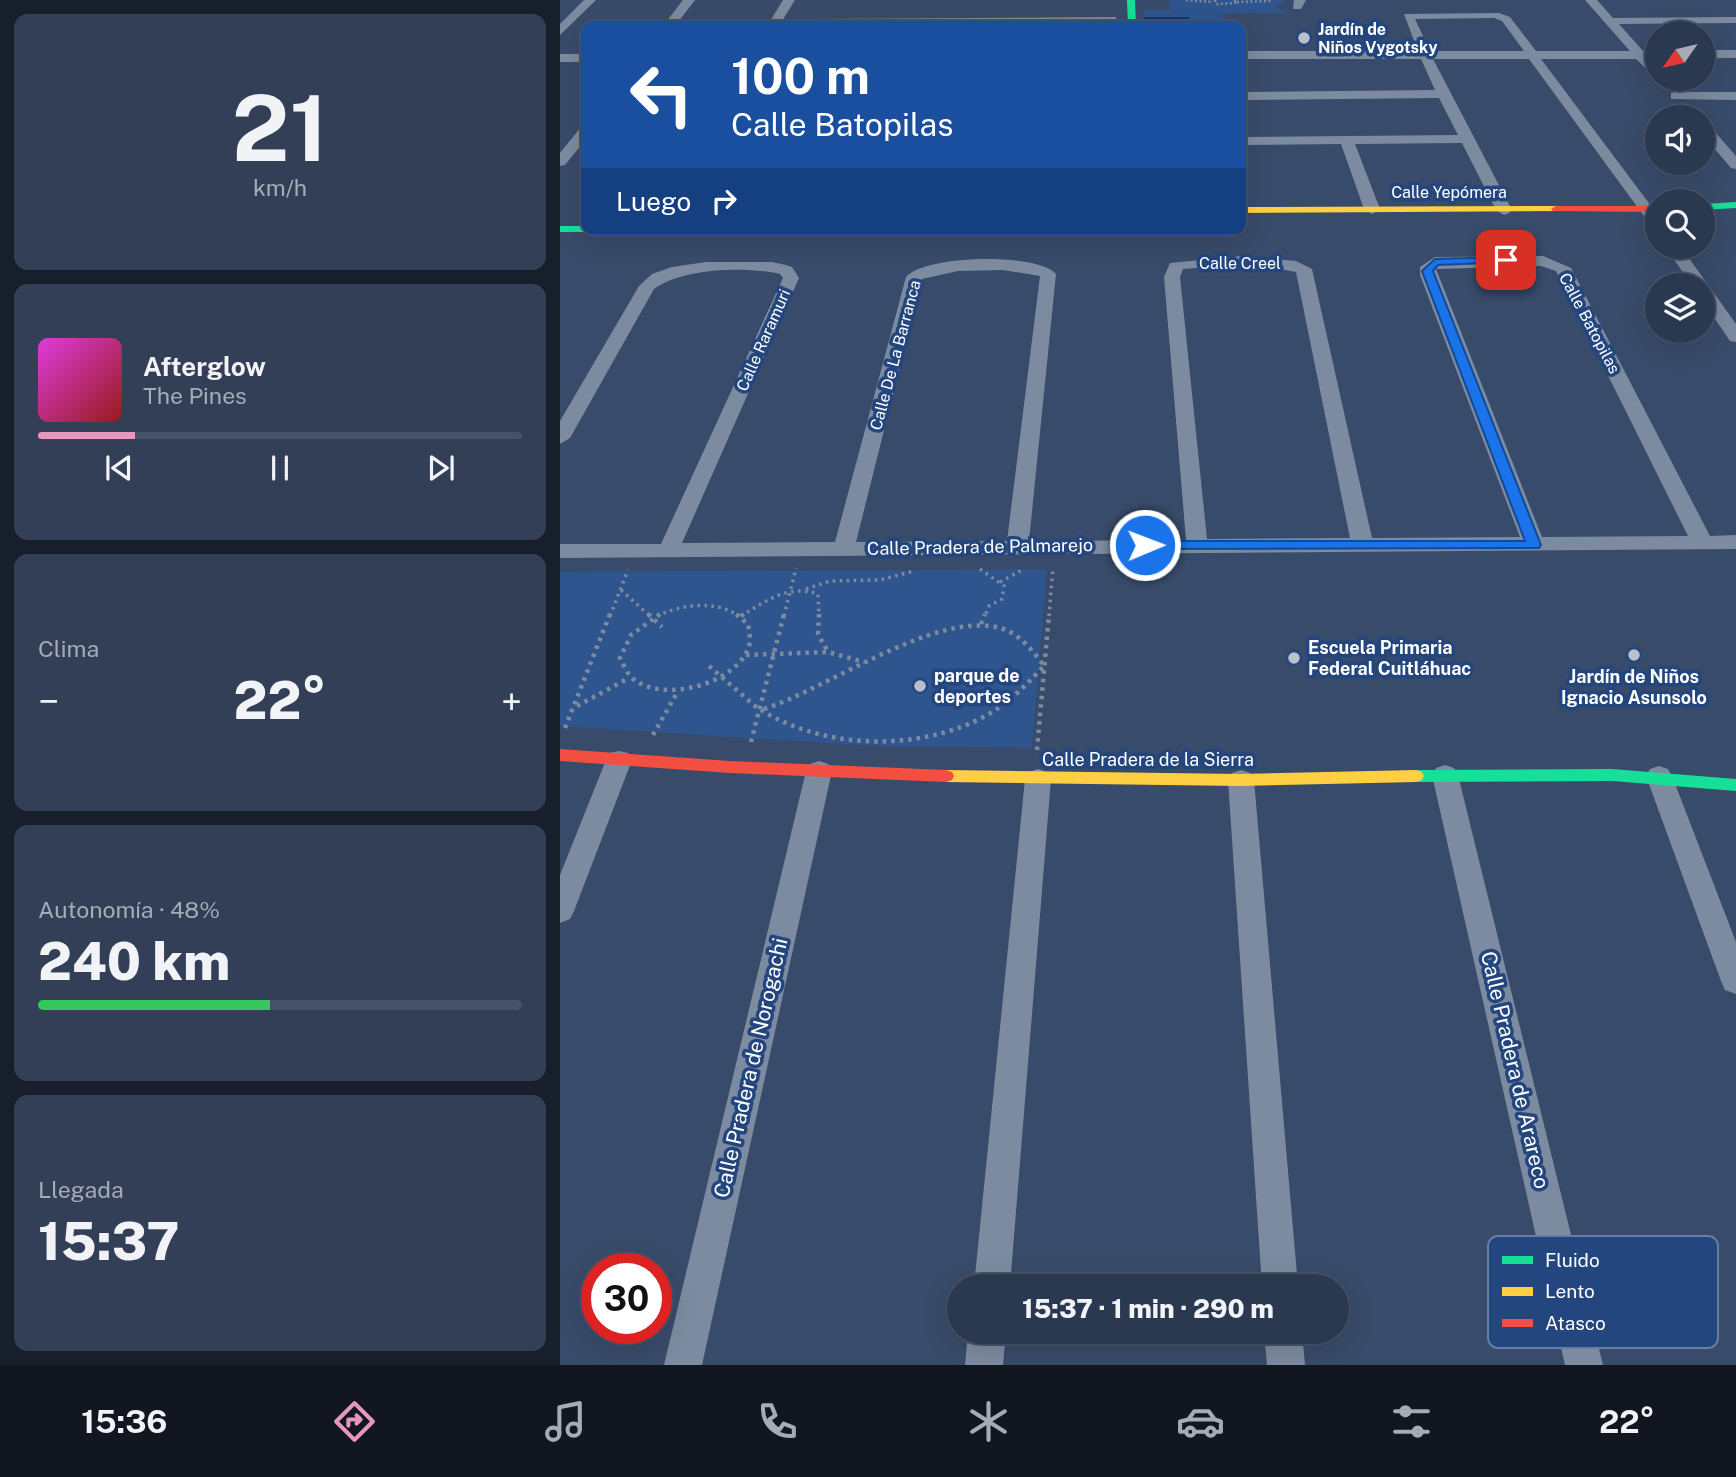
<!DOCTYPE html>
<html lang="es">
<head>
<meta charset="utf-8">
<style>
	body { margin:0; font-family:"Public Sans",sans-serif; background:#323f57; color:#f1f3f6; height:100vh; display:flex; flex-direction:column; font-size:26px; white-space:nowrap }
	* { box-sizing:border-box; margin:0 }
	p { font-size:23px; color:#a5acb7 }
	.icon { flex:none; width:38px; height:38px; fill:none; stroke:currentColor; stroke-width:2; stroke-linecap:round; stroke-linejoin:round }
	.map { position:relative; flex:1; overflow:hidden }
	.sheet { display:flex; flex-direction:column; gap:14px; padding:14px; background:#171f2c; width:560px }
	.sheet>* { flex:none }
	.banner { position:absolute; left:21px; top:21px; width:665px; height:214px; border-radius:14px; box-shadow:0 7px 28px #0002,0 0 0 2px #465267; background:#1a4fa0; color:#fff; overflow:hidden }
	.needle { width:46px; rotate:236deg }
	.fabs { position:absolute; left:1085px; top:21px; display:grid; gap:14px }
	.fabs a { display:grid; place-items:center; width:70px; height:70px; border-radius:50%; background:#2a3850; box-shadow:0 7px 28px #0002,0 0 0 2px #465267; font-size:35px }
	.speed { position:absolute; left:21px; top:1253px; display:flex; gap:14px; font-size:35px; font-weight:700; text-align:center }
	.speed>* { display:grid; place-content:center; width:91px; height:91px; border-radius:50%; background:#2a3850; box-shadow:0 7px 28px #0002,0 0 0 2px #465267; line-height:1 }
	.speed .limit { border:10px solid #d22; background:#fff; color:#111 }
	.pin { position:absolute; display:grid; place-items:center; width:60px; height:60px; color:#fff; margin:-30px; border-radius:14px; box-shadow:0 4px 10px #0006 }
	.me { position:absolute; width:77px; margin:-38px; rotate:89deg; stroke-linejoin:round; filter:drop-shadow(0 0 5px #0008) }
	.turn { display:flex; align-items:center; gap:24px; height:147px; padding:0 35px; font-size:32px }
	.turn .icon { width:91px; height:91px; stroke-width:2.5 }
	.turn b { display:block; font-size:49px; line-height:60px }
	.then { display:flex; align-items:center; height:66px; padding:0 35px; background:#0003; gap:14px; font-size:26px }
	.big { font-size:52px; font-weight:800; line-height:1.1 }
	.sheet .card { flex:1; display:flex; flex-direction:column; justify-content:center; gap:10px; min-width:0; padding:0 24px; border-radius:14px; background:#323f57 }
	.sheet .dial { align-items:center; gap:0 }
	.dial b { font-size:91px; line-height:1 }
	.song { display:flex; align-items:center; gap:21px }
	.cover { width:84px; height:84px; border-radius:10px; background:linear-gradient(135deg,hsl(300 70% 55%),hsl(0 70% 35%)) }
	.played { height:7px; border-radius:4px; background:linear-gradient(90deg,#e797bd 20%,#465267 20%) }
	.keys { display:flex; justify-content:space-around; direction:ltr }
	.heat { display:flex; justify-content:space-between; align-items:center; font-size:38px; direction:ltr }
	.charge { height:10px; border-radius:5px; background:linear-gradient(90deg,#34c759 48%,#465267 0) }
	.trip { position:absolute; left:387px; top:1274px; width:402px; height:70px; border-radius:35px; background:#2a3850; box-shadow:0 7px 28px #0002,0 0 0 2px #465267; font-weight:800; line-height:70px; text-align:center }
	.dock { display:flex; height:112px; justify-content:space-around; align-items:center; background:#111620; color:#a5acb7 }
	.dock .icon { width:49px; height:49px }
	.dock .current { color:#e797bd }
	.dock b { font-size:32px; color:#f1f3f6 }
	main { display:flex; flex:1; min-height:0 }
	.map>svg:first-child { display:block }
	.green { fill:#2f558f }
	.water { fill:#1b345f }
	.lines { fill:none; stroke-linecap:round; stroke-linejoin:round }
	.path-far2 { stroke:#7d8ba0; stroke-width:2.5; stroke-dasharray:2 2.5; stroke-linecap:butt }
	.path-far1 { stroke:#7d8ba0; stroke-width:3.5; stroke-dasharray:2.5 4.5; stroke-linecap:butt }
	.path { stroke:#7d8ba0; stroke-width:4.5; stroke-dasharray:3.5 5; stroke-linecap:butt }
	.street { fill:#7d8ba0; fill-rule:evenodd }
	.fast { fill:#16e098; fill-rule:evenodd }
	.slow { fill:#ffcf43; fill-rule:evenodd }
	.jam { fill:#f24e42; fill-rule:evenodd }
	.route { fill:#1a73e8; stroke:#114b97; stroke-width:2 }
	.poi-dot { fill:#b9c0cb; stroke:#24467e; stroke-width:2.5 }
	.labels { text-anchor:middle; stroke-width:7; stroke-linejoin:round; paint-order:stroke }
	.far-poi-label { font-size:16px; font-weight:bold; fill:#fff; stroke:#24467e; text-anchor:start }
	.far-street-label { font-size:16px; fill:#fff; stroke:#24467e }
	.street-label { font-size:18px; fill:#fff; stroke:#24467e }
	.poi-label { font-size:18px; font-weight:bold; fill:#fff; stroke:#24467e; text-anchor:start }
	.near-street-label { font-size:21px; fill:#fff; stroke:#24467e }
	.key { fill:#24467e; stroke:#667ea5; stroke-width:2 }
	.key-label { font-size:19px; fill:#fff }
</style>
</head>
<body>
<main>
<section class="sheet">
<div class="card dial"><b>21</b><p>km/h</p></div>
<div class="card">
<div class="song"><i class="cover"></i><div><b>Afterglow</b><p>The Pines</p></div></div>
<div class="played"></div>
<div class="keys"><svg class="icon" aria-label="previous" viewBox="0 0 24 24"><path d="M18 5L8 12l10 7zM5 5v14"/></svg><svg class="icon" aria-label="pause" viewBox="0 0 24 24"><path d="M8 5v14M16 5v14"/></svg><svg class="icon" aria-label="next" viewBox="0 0 24 24"><path d="M6 5l10 7-10 7zM19 5v14"/></svg></div>
</div>
<div class="card"><p>Clima</p>
<div class="heat"><a>−</a><b class="big">22°</b><a>+</a></div>
</div>
<div class="card"><p>Autonomía · 48%</p><b class="big">240 km</b><div class="charge"></div></div>
<div class="card"><p>Llegada</p><b class="big">15:37</b></div>
</section>
<div class="map">
<svg width="1176" height="1365" viewBox="0 0 1176 1365">
	<rect width="100%" height="100%" fill="#384b6a"/>
	<g class="green">
		<polygon points="609,0 725,0 716,7 730,13 662,13 665,26 585,26 583,10 610,10"/>
		<polygon points="487,569 472,748 314,746 0,726 0,572"/>
	</g>
	<polygon class="water" points="584,17 629,17 630,26 585,26"/>
	<g class="lines">
		<g class="path-far2">
			<polyline points="626,0 653,2"/>
			<polyline points="655,0 656,4 677,3 674,0"/>
			<polyline points="677,2 711,1"/>
		</g>
		<g class="path-far1">
			<polyline points="420,569 444,586 442,599 429,606 425,616"/>
			<polyline points="440,582 464,569"/>
			<polyline points="246,589 270,581 320,580 354,571"/>
			<polyline points="61,590 90,616"/>
			<polyline points="50,616 68,570"/>
			<path d="M 97,616 C 120,605 156,599 178,616"/>
			<path d="M 181,616 C 206,601 228,584 258,594 L 259,616"/>
			<polyline points="224,616 236,568"/>
			<polyline points="489,616 493,567"/>
		</g>
		<g class="path">
			<polyline points="88,614 102,627"/>
			<path d="M 100,614 L 71,635 L 60,658 C 63,664 67,673 71,677 C 100,705 178,684 189,646 C 191,640 189,630 188,624 L 176,614"/>
			<polyline points="259,614 258,634 268,652"/>
			<polyline points="181,616 184,614"/>
			<polyline points="421,624 425,614"/>
			<polyline points="186,655 268,652 304,662"/>
			<path d="M 149,666 L 195,706 C 259,750 359,753 427,715 C 450,702 466,685 484,666 C 473,651 459,633 440,628 C 376,610 266,690 201,710"/>
			<polyline points="17,706 69,678"/>
			<polyline points="5,728 50,614"/>
			<polyline points="93,735 118,691"/>
			<polyline points="191,742 224,614"/>
			<polyline points="477,750 489,614"/>
		</g>
		<g class="street">
			<polygon points="24,0 36,0 0,35 0,24"/>
			<polygon points="123,0 135,0 115,26 103,26"/>
			<polygon points="223,0 235,0 219,26 207,26"/>
			<polygon points="734,0 746,0 741,9 733,9"/>
			<path d="M 1025,0 L 1037,0 L 1053,18 L 1176,17 L 1176,23 L 1059,24 L 1083,51 L 1097,51 L 1097,59 L 1089,59 L 1097,68 L 1097,79 L 1076,59 L 981,59 L 1097,214 L 1097,229 L 1092,227 L 969,59 L 873,59 L 952,210 L 949,213 L 944,215 L 936,210 L 902,143 L 795,144 L 820,209 L 812,214 L 804,209 L 781,144 L 681,145 L 681,137 L 898,135 L 879,98 L 681,100 L 681,92 L 875,90 L 861,59 L 681,59 L 681,51 L 858,51 L 844,14 L 939,13 L 950,17 L 976,51 L 1070,51 ZM 934,18 L 942,21 L 964,51 L 870,51 L 855,19 Z"/>
			<polygon points="556,17 556,21 552,22 249,25 243,22 249,19"/>
			<rect x="1143" y="50" width="33" height="8"/>
			<rect x="0" y="54" width="26" height="8"/>
			<polygon points="1116,92 1176,92 1176,100 1111,99 1111,93"/>
			<polygon points="1143,123 1148,124 1176,156 1176,169 1171,168 1143,135"/>
			<polygon points="26,126 26,139 5,165 0,166 0,153 21,127"/>
			<polygon points="1105,247 1121,247 1176,324 1176,342 1170,341 1143,301 1143,285 1132,285"/>
			<path d="M 682,256 L 736,261 L 752,269 L 812,538 L 960,537 L 860,275 L 860,267 L 875,257 L 983,256 L 1011,268 L 1150,536 L 1176,535 L 1176,549 L 0,558 L 0,544 L 101,544 L 223,278 L 220,274 C 186,266 122,268 94,289 L 10,438 L 0,444 L 0,421 L 79,286 L 92,274 L 112,267 L 146,262 L 212,262 L 226,265 L 232,267 L 239,278 L 122,543 L 275,542 L 346,277 C 364,255 477,252 496,274 L 469,541 L 626,540 L 604,277 L 610,263 ZM 661,266 L 703,266 L 736,272 L 790,538 L 647,539 L 620,277 L 623,269 ZM 981,266 L 996,271 L 1128,536 L 982,537 L 876,269 ZM 443,270 L 480,276 L 447,541 L 296,542 L 362,279 L 398,271 Z"/>
			<polygon points="59,751 68,753 72,760 14,911 10,919 0,923 0,875 46,760 50,753"/>
			<polygon points="259,761 268,764 272,771 142,1365 104,1365 246,771 250,764"/>
			<polygon points="885,765 894,768 898,775 1043,1365 1005,1365 872,775 876,768"/>
			<polygon points="1099,766 1108,769 1112,776 1176,942 1176,994 1165,990 1161,981 1086,776 1090,769"/>
			<polygon points="478,769 487,772 491,779 450,1286 414,1286 465,779 469,772"/>
			<polygon points="681,770 690,773 694,780 738,1286 702,1286 668,780 672,773"/>
			<polygon points="408,1332 446,1332 443,1365 405,1365"/>
			<polygon points="704,1332 742,1332 745,1365 707,1365"/>
		</g>
		<g class="fast">
			<polygon points="567,0 575,0 576,26 568,26"/>
			<polygon points="1176,202 1176,208 1143,210 1143,204"/>
			<polygon points="0,226 26,226 26,229 275,229 270,232 0,232"/>
			<polygon points="1052,769 1176,779 1176,791 1052,781 856,782 850,780 848,776 850,772 856,770"/>
		</g>
		<g class="slow">
			<polygon points="996,206 1001,209 999,211 681,213 681,207"/>
			<polygon points="386,770 680,774 856,770 862,772 864,776 862,780 856,782 680,786 386,782 380,780 378,776 380,772"/>
		</g>
		<g class="jam">
			<polygon points="996,206 1097,206 1097,212 993,211 991,209"/>
			<polygon points="0,749 170,761 386,770 392,772 394,776 392,780 386,782 170,773 0,761"/>
		</g>
	</g>
	<polygon class="route" points="946,257 950,258 950,262 878,265 873,271 981,545 979,548 580,549 580,542 585,541 965,541 862,271 875,259"/>
	<g class="poi-dot">
		<circle cx="744" cy="38" r="7"/>
		<circle cx="1074" cy="655" r="7"/>
		<circle cx="734" cy="658" r="7"/>
		<circle cx="360" cy="686" r="7"/>
	</g>
	<g class="labels">
		<g class="far-poi-label">
			<text x="758" y="35">Jardín de<tspan x="758" dy="18">Niños Vygotsky</tspan></text>
		</g>
		<g class="far-street-label">
			<text x="889" y="198">Calle Yepómera</text>
			<text x="680" y="269">Calle Creel</text>
			<text transform="translate(1030 323) rotate(62)" y="6">Calle Batopilas</text>
			<text transform="translate(203 340) rotate(-66)" y="6">Calle Raramuri</text>
			<text transform="translate(335 355) rotate(-75)" y="6">Calle De La Barranca</text>
		</g>
		<g class="street-label">
			<text transform="translate(420 547) rotate(-1)" y="6">Calle Pradera de Palmarejo</text>
			<text x="588" y="766">Calle Pradera de la Sierra</text>
		</g>
		<g class="poi-label">
			<text x="748" y="654">Escuela Primaria<tspan x="748" dy="21">Federal Cuitláhuac</tspan></text>
			<text x="374" y="682">parque de<tspan x="374" dy="21">deportes</tspan></text>
			<text x="1074" y="683" text-anchor="middle">Jardín de Niños<tspan x="1074" dy="21">Ignacio Asunsolo</tspan></text>
		</g>
		<g class="near-street-label">
			<text transform="translate(191 1068) rotate(-77)" y="7">Calle Pradera de Norogachi</text>
			<text transform="translate(955 1070) rotate(77)" y="7">Calle Pradera de Arareco</text>
		</g>
	</g>
	<rect x="928" y="1236" width="230" height="112" rx="10" class="key"/>
	<rect x="942" y="1256" width="31" height="8" fill="#16e098"/>
	<rect x="942" y="1287" width="31" height="9" fill="#ffcf43"/>
	<rect x="942" y="1319" width="31" height="8" fill="#f24e42"/>
	<g class="key-label">
		<text x="985" y="1267">Fluido</text>
		<text x="985" y="1298">Lento</text>
		<text x="985" y="1330">Atasco</text>
	</g>
</svg>
<div class="fabs">
<a><svg class="needle" viewBox="-14 -14 28 28"><path d="M0-13l5 13h-10z" fill="#e53935"/><path d="M0 13l5-13h-10z" fill="#a5acb7"/></svg></a>
<a><svg class="icon" aria-label="sound" viewBox="0 0 24 24"><path d="M4 9h4l5-4v14l-5-4H4zM17 9q2 3 0 6"/></svg></a>
<a><svg class="icon" aria-label="search" viewBox="0 0 24 24"><circle cx="10" cy="10" r="6"/><path d="M15 15l6 6"/></svg></a>
<a><svg class="icon" aria-label="layers" viewBox="0 0 24 24"><path d="M12 4l9 5-9 5-9-5zM3 14l9 5 9-5"/></svg></a>
</div>
<div class="speed"><div class="limit">30</div></div>
<div class="pin" style="left:946px;top:260px;background:#d93025"><svg class="icon" aria-label="arrive" viewBox="0 0 24 24"><path d="M6 21V4h12l-3 4 3 4H6"/></svg></div>
<svg class="me" style="left:585px;top:545px" viewBox="-20 -20 40 40"><circle r="17" fill="#1a73e8" stroke="#fff" stroke-width="3"/><path d="M0-11L8 9 0 5-8 9z" fill="#fff"/></svg>
<div class="trip">15:37 · 1 min · 290 m</div>
<div class="banner">
<div class="turn"><svg class="icon" aria-label="left" viewBox="0 0 24 24"><path d="M17 20v-9H6M10 6l-5 5 5 5"/></svg><div><b>100 m</b>Calle Batopilas</div></div>
<div class="then">Luego<svg class="icon" aria-label="right" viewBox="0 0 24 24"><path d="M7 20v-9h11M14 6l5 5-5 5"/></svg></div>
</div>
</div>
</main>
<nav class="dock">
<b>15:36</b>
<svg class="icon current" aria-label="directions" viewBox="0 0 24 24"><path d="M12 3l9 9-9 9-9-9zM9 14v-3h6M13 9l2 2-2 2"/></svg>
<svg class="icon" aria-label="music" viewBox="0 0 24 24"><path d="M9 18V5l10-2v13"/><circle cx="6" cy="18" r="3"/><circle cx="16" cy="16" r="3"/></svg>
<svg class="icon" aria-label="phone" viewBox="0 0 24 24"><path d="M5 4h4l2 5-3 2q2 4 5 5l2-3 5 2v4C11 20 4 13 5 4z"/></svg>
<svg class="icon" aria-label="climate" viewBox="0 0 24 24"><path d="M12 3v18M4 7l16 10M4 17L20 7"/></svg>
<svg class="icon" aria-label="car" viewBox="0 0 24 24"><path d="M5 17H2v-5l4-1 3-4h7l3 4 3 1v5h-3M9 17h6M6 11h13"/><circle cx="7" cy="17" r="2"/><circle cx="17" cy="17" r="2"/></svg>
<svg class="icon" aria-label="filters" viewBox="0 0 24 24"><path d="M4 7h16M4 17h16"/><circle cx="9" cy="7" r="2"/><circle cx="15" cy="17" r="2"/></svg>
<b>22°</b>
</nav>
</body>
</html>
